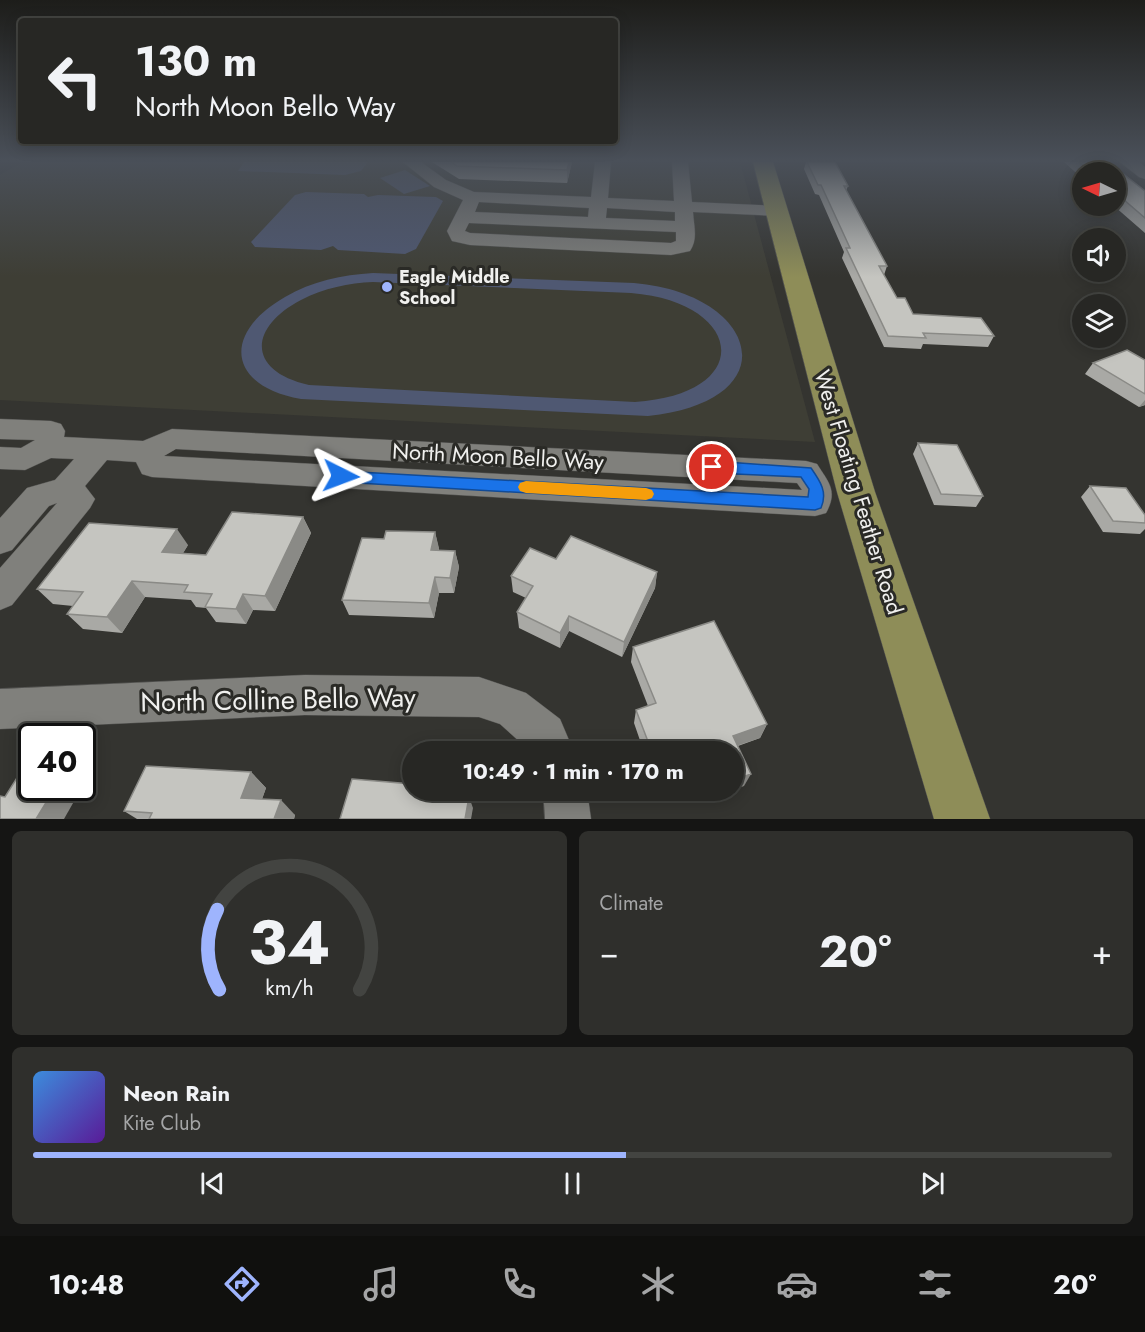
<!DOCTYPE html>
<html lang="en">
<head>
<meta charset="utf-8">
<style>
	body { margin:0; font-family:Jost,sans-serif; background:#2f2f2c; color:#f1f3f6; height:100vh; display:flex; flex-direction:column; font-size:22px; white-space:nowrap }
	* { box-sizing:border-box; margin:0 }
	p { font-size:20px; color:#a4a5a6 }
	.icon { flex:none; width:33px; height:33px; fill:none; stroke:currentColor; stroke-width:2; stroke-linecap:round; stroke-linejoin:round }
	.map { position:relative; height:819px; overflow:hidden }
	.sheet { display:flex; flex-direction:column; gap:12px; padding:12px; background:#151514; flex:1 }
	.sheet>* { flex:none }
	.guide { position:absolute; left:18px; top:18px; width:600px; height:126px; border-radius:6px; box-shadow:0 3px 15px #0003,0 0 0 2px #434441; background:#272724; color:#f1f3f6; overflow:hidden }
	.needle { width:39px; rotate:275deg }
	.tools { position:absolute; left:1072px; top:162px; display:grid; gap:12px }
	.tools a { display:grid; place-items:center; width:54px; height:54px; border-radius:50%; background:#272724; box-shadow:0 3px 15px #0003,0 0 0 2px #434441; font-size:30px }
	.speed { position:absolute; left:18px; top:723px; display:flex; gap:12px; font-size:30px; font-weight:700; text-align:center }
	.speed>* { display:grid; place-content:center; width:78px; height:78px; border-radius:50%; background:#272724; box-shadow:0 3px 15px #0003,0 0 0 2px #434441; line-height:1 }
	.speed .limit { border:3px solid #111; border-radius:9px; background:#fff; color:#111 }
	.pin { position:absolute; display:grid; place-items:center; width:51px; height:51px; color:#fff; margin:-26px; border:3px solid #fff; border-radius:50%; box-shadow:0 2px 6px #0007 }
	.me { position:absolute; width:66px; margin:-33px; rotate:93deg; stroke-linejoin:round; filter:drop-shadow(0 0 4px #0008) }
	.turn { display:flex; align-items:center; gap:21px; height:126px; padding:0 18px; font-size:27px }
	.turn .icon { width:78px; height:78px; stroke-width:2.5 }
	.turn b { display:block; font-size:42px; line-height:51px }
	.big { font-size:45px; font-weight:700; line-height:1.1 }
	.sheet .tile { flex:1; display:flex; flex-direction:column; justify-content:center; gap:9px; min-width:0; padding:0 21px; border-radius:9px; background:#2f2f2c }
	.sheet .dial { align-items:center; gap:0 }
	.dial svg { height:156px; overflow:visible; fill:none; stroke:#434441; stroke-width:7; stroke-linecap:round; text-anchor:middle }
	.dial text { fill:#f1f3f6; stroke:none }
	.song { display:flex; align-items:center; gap:18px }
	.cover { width:72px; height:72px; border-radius:9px; background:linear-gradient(135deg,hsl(210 70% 55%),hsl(270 70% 35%)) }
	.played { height:6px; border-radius:3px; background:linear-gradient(90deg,#9eb4fd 55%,#434441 55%) }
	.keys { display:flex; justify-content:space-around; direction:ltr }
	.heat { display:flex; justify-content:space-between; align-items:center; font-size:33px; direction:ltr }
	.sheet .tiles { flex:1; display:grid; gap:12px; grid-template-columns:1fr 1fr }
	.tile:last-child { grid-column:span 2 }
	.trip { position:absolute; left:402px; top:741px; width:342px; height:60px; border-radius:30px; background:#272724; box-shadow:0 3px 15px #0003,0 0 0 2px #434441; font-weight:700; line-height:60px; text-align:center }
	.tabs { display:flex; height:96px; justify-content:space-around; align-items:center; background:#10100e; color:#a4a5a6 }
	.tabs .icon { width:42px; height:42px }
	.tabs .current { color:#9eb4fd }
	.tabs b { font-size:27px; color:#f1f3f6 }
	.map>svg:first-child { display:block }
	.built { fill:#3e3e35 }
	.green { fill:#4f5872; fill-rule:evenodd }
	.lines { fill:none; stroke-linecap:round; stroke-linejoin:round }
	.minor-casing { stroke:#525250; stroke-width:1 }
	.major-casing { stroke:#525250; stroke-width:1 }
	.minor { fill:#80807c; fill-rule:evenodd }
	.major { fill:#8e8d58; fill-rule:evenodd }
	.wall { fill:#a9a9a5 }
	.shaded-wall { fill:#8a8a86 }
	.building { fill:#c5c5c0; stroke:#8a8a86; stroke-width:1.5 }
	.route { fill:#1a73e8; stroke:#114b97; stroke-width:1.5 }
	.slow { fill:#f59e0b }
	.poi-dot { fill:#9eb4fd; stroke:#2a2a26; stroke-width:2 }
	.labels { text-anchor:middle; stroke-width:6; stroke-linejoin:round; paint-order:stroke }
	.far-poi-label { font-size:18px; font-weight:bold; fill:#f0f0ee; stroke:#2a2a26; text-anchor:start }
	.street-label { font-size:22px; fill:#f0f0ee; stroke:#2a2a26 }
	.near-street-label { font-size:27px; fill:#f0f0ee; stroke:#2a2a26 }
</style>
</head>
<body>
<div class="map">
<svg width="1145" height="819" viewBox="0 0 1145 819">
	<rect width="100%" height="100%" fill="#343430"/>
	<polygon class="built" points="22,162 740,162 815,442 0,400 0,175"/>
	<g class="green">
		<polygon points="244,162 368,162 361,171 345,175 238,171"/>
		<polygon points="405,170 430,186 404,194 380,178"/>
		<polygon points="306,192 364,194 368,197 378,195 436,197 443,201 416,249 405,254 338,250 333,246 321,250 255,247 251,242 295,195"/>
		<path d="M 373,273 L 634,283 C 760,294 790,401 648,416 L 301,399 C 227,386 222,333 285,297 C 312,281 342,275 373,273 ZM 373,282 L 631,293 C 744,302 757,394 635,402 L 309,385 C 246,371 249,327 301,300 C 324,288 349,283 373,282 Z"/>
	</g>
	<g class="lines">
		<g class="minor-casing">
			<g id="minor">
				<path d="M 403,162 L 421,162 L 446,180 L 474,192 L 591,197 L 595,162 L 611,162 L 608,198 L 674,201 L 672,162 L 688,162 L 692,202 L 778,206 L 784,207 L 787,211 L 784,215 L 778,216 L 693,212 C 694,227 698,239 690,251 L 671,255 L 470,245 L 452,241 L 447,231 L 463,200 L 434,187 ZM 479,202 L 589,208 L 588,217 L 475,212 ZM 607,208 L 675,212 L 675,221 L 606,218 ZM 469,223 L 676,232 L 676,241 L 671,243 L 470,233 L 465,231 Z"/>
				<polygon points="1120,162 1139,162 1145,167 1145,179 1139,177"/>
				<path d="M 0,419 L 51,421 L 61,424 L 65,431 L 64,437 L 143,441 L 172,429 L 806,461 L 817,464 C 829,483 838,491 826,513 L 815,516 L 152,477 L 142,474 L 136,462 L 107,460 L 85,486 L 95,499 L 90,508 L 12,605 L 0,610 L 0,568 L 57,503 L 49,506 L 12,550 L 0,554 L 0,518 L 27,488 L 55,480 L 74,459 L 51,458 L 25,470 L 0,469 L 0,447 L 21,448 L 35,440 L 0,439 ZM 176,449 L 797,483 L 802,490 L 164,456 Z"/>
				<polygon points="305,675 479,677 526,693 560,719 574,752 531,752 500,724 479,717 305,715 0,729 0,689"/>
				<polygon points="543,790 587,790 591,819 545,819"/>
			</g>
		</g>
		<g class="major-casing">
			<polygon id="major" points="753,162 773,162 875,492 990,819 934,819 837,492"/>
		</g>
		<use href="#minor" class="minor"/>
		<use href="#major" class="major"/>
	</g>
	<g class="wall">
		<polygon points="432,162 572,162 567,183 459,179"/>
		<polygon points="806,162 835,162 848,186 846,191 887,266 884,275 897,298 913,314 994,336 988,347 923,344 921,349 884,347 842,258 844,252 819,195 815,194 804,169"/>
		<polygon points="1064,162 1108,162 1145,191 1145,233 1114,206 1116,206 1116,172 1083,172 1083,179"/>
		<polygon points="1145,360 1145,405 1139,407 1085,374 1093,363"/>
		<polygon points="918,443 983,496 976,507 934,505 913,454"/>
		<polygon points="1090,486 1145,515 1145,529 1140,534 1103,532 1081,497"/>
		<polygon points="303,517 311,533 275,611 253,610 246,624 216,622 206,608 196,607 191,600 145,597 122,633 83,629 67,614 73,606 53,604 37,589 188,545 183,553 206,555"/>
		<polygon points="435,532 439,550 455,551 459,567 454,593 439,593 434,618 349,615 342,600 384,539"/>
		<polygon points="556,559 657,572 655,588 622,657 569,631 560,648 519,628 517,612 526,598 513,592 511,576"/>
		<polygon points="633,647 767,724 760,738 738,746 744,786 734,752 644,752 634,723 636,710 648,706 631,662"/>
		<polygon points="251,772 266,788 262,799 295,815 294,819 137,819 124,811"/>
		<polygon points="698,790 731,790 702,801"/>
	</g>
	<g class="shaded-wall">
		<polygon points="569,162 572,162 567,183 567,170"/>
		<polygon points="1145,400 1145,405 1139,407"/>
		<polygon points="303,517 311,533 275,611 265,596"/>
		<polygon points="177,529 188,545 174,568 162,552"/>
		<polygon points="435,532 439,548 435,566 431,550"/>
		<polygon points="455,551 459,567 454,593 450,578"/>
		<polygon points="657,572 655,588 622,657 624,642"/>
		<polygon points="435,577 439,593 434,618 429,603"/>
		<polygon points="132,581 145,597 122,633 107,617"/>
		<polygon points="243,594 253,610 246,624 236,609"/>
		<polygon points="569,616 569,631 560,648 560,633"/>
		<polygon points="767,724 760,738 727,749 733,736"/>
		<polygon points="251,772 266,788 257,813 241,798"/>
		<polygon points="751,774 744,786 734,790 734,780"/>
		<polygon points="55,788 79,788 81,789 64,819 36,819"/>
		<polygon points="449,790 455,790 456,792 453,806 448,795"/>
		<polygon points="707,790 731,790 702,801"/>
		<polygon points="469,797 473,808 471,819 465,819"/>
		<polygon points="281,800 295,815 294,819 274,819"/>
	</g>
	<g class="building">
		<polygon points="451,162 569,162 567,170 457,166"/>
		<polygon points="807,162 835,162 848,186 844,186 887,266 879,266 897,298 905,298 913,314 981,318 994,336 923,333 926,338 888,336 846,248 850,248 821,185 818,185"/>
		<polygon points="1079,162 1108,162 1145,191 1145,218 1116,193 1116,172 1091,172"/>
		<polygon points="1127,350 1145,360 1145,394 1093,363"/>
		<polygon points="918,443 957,445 983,496 941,494"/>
		<polygon points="1090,486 1126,488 1145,515 1145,523 1113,521"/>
		<polygon points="232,512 303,517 265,596 243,594 236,609 205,607 212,594 184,592 188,585 132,581 107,617 67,614 83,592 37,589 89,523 177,529 162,552 206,555"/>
		<polygon points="386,531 435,532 431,550 455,551 450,578 435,577 429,603 342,600 362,538 384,539"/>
		<polygon points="571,536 657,572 624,642 569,616 560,633 517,612 533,586 511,576 530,548 556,559"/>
		<polygon points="714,621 767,724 733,736 751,774 734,780 734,752 652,752 636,710 656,703 633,647"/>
		<polygon points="146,766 251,772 241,798 281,800 274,819 149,819 152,813 124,811"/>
		<polygon points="20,773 32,774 32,788 55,788 36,819 0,819 0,796 5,797"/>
		<polygon points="352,779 412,784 412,790 449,790 448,795 469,797 465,819 340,819"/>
	</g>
	<linearGradient id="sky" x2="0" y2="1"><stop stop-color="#1d1d1a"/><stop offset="0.58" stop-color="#4a5059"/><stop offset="1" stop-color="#4a5059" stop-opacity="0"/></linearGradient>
	<rect width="1145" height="277" fill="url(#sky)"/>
	<path class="route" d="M 712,461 L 811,468 C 820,481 828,492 821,508 L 815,510 L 341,482 L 336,480 L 334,476 L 336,472 L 341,471 L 808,497 L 809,489 L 801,477 L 712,473 L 707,471 L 705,467 L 707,463 Z"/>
	<polygon class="slow" points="526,481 646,488 652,490 654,494 652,498 646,500 526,493 520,491 518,487 520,483"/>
	<circle class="poi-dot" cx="387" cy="287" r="6"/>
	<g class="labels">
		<g class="far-poi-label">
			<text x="399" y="283">Eagle Middle<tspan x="399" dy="21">School</tspan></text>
		</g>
		<g class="street-label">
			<text transform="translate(498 456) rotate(3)" y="8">North Moon Bello Way</text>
			<text transform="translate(859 492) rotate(73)" y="8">West Floating Feather Road</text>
		</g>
		<g class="near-street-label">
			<text transform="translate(278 700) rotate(-1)" y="9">North Colline Bello Way</text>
		</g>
	</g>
</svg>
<div class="tools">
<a><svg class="needle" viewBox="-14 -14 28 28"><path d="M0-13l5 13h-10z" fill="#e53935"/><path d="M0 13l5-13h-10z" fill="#a4a5a6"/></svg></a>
<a><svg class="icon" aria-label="sound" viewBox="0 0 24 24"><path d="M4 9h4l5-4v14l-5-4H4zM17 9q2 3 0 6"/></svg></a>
<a><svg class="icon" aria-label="layers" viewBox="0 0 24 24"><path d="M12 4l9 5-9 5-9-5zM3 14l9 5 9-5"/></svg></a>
</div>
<div class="speed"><div class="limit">40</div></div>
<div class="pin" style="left:712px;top:467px;background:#d93025"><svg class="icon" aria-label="arrive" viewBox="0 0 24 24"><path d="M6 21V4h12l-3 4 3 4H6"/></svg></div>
<svg class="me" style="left:341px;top:476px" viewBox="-20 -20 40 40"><path d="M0-17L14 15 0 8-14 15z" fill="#1a73e8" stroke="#fff" stroke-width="4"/></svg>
<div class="trip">10:49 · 1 min · 170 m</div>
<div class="guide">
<div class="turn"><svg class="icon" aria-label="left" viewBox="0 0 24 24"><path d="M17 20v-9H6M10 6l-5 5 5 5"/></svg><div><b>130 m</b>North Moon Bello Way</div></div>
</div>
</div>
<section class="sheet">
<div class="tiles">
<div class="tile dial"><svg viewBox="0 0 100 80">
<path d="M14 69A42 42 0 1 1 86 69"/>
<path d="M14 69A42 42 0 0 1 13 28" stroke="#9eb4fd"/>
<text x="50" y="56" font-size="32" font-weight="700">34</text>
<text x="50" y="72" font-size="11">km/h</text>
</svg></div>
<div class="tile"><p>Climate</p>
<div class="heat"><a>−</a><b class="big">20°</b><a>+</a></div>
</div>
<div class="tile">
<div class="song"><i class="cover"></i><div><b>Neon Rain</b><p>Kite Club</p></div></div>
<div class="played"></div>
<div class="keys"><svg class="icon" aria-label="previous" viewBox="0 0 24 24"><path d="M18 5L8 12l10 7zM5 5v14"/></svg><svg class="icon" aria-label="pause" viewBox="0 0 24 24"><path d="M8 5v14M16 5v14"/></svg><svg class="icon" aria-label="next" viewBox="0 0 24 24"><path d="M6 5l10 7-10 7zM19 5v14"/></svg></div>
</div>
</div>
</section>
<nav class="tabs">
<b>10:48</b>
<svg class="icon current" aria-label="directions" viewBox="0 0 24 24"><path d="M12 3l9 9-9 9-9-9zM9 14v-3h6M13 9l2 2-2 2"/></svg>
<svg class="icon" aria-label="music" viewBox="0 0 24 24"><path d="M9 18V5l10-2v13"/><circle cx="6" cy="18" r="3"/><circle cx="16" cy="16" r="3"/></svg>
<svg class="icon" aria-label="phone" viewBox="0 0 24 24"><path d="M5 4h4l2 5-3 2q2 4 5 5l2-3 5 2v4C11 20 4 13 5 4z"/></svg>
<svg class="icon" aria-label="climate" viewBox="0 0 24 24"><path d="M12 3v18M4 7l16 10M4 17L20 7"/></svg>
<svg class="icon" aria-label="car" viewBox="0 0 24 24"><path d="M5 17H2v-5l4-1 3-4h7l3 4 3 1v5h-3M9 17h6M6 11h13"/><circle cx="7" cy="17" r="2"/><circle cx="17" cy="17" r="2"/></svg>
<svg class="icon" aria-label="filters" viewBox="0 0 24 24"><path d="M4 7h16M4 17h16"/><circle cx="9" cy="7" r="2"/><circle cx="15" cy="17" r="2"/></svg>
<b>20°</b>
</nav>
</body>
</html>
